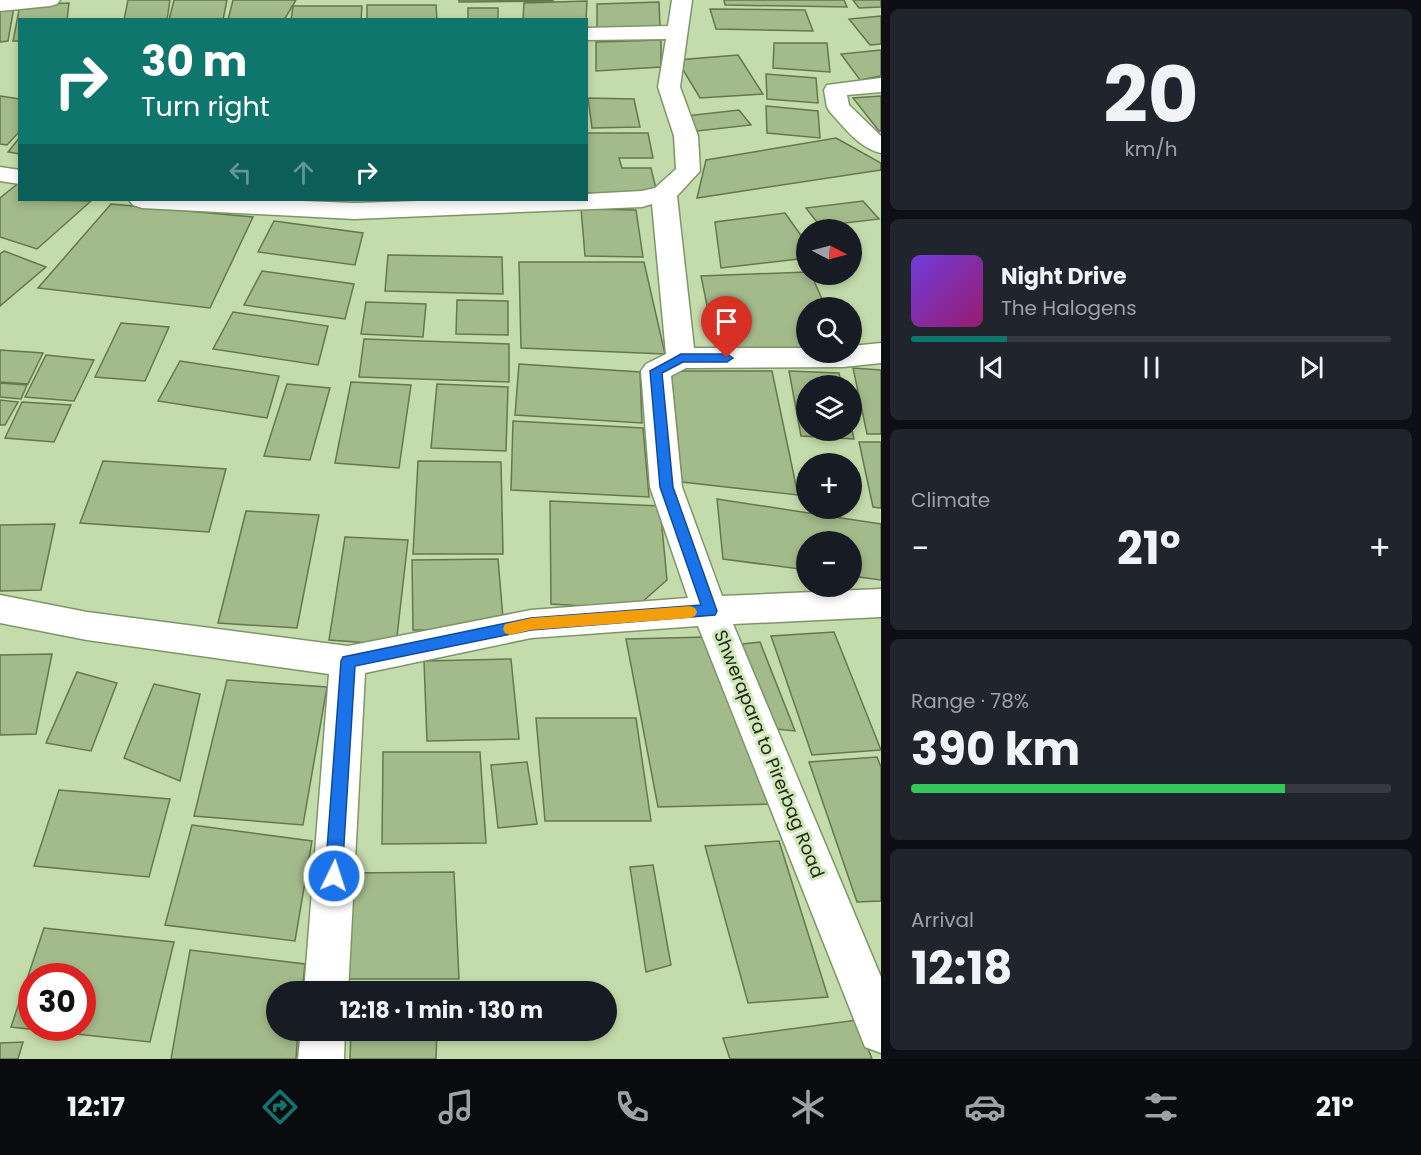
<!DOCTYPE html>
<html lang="en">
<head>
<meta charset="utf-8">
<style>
	body { margin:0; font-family:Poppins,sans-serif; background:#20242c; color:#f1f3f6; height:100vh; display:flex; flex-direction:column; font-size:22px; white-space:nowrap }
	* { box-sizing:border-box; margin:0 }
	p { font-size:20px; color:#9ea1a6 }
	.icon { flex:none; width:33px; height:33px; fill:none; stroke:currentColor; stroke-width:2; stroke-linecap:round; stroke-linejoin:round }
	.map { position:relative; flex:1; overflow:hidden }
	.drawer { display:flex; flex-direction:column; gap:9px; padding:9px; background:#0d0f14; width:540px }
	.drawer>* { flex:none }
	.top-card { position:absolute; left:18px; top:18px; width:570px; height:183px; border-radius:0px; box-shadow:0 3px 9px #0003; background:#0f766e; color:#fff; overflow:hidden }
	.needle { width:39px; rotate:96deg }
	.controls { position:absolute; left:796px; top:219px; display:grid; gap:12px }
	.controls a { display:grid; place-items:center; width:66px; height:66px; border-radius:50%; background:#171b24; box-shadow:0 3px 9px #0003; font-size:30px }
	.speed { position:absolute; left:18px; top:963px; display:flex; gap:12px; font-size:30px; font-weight:700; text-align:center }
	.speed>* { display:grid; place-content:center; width:78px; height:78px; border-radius:50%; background:#171b24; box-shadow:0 3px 9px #0003; line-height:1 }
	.speed .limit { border:9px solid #d22; background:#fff; color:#111 }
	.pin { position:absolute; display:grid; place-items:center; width:51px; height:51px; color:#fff; margin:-62px -26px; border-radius:50% 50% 50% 0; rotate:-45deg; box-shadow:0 0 6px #0007 }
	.pin .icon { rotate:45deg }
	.me { position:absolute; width:66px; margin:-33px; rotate:4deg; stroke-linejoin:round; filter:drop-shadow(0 0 4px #0008) }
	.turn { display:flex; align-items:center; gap:21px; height:126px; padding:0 24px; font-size:27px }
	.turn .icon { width:78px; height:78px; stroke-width:2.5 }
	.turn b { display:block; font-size:42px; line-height:51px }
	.lanes { display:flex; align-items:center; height:57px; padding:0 24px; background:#0003; justify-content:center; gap:30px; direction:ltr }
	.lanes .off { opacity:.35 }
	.big { font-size:45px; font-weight:700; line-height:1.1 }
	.drawer .card { flex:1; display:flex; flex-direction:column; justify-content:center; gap:9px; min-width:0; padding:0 21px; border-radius:9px; background:#20242c }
	.drawer .dial { align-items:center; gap:0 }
	.dial b { font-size:78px; line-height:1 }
	.song { display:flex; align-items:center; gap:18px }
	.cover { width:72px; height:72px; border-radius:9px; background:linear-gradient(135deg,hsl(260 70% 55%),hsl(320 70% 35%)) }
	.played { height:6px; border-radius:3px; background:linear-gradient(90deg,#0f766e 20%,#363941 20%) }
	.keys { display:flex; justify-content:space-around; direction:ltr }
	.heat { display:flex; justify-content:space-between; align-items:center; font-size:33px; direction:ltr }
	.charge { height:9px; border-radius:4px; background:linear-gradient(90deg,#34c759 78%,#363941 0) }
	.trip { position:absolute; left:266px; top:981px; width:351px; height:60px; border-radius:30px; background:#171b24; box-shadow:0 3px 9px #0003; font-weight:700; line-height:60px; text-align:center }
	.tab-bar { display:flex; height:96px; justify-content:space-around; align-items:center; background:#090b0e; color:#9ea1a6 }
	.tab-bar .icon { width:42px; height:42px }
	.tab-bar .current { color:#0f766e }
	.tab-bar b { font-size:27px; color:#f1f3f6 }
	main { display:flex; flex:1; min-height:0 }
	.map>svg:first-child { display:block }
	.building { fill:#a3ba8b; stroke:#63784c; stroke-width:1.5; fill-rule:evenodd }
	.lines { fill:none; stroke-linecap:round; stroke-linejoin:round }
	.minor-casing { stroke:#7f9568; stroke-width:3 }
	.minor { fill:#fff; fill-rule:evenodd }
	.route { fill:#1a73e8; stroke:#114b97; stroke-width:1.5 }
	.slow { fill:#f59e0b }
	.labels { text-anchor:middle; stroke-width:6; stroke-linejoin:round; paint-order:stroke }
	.street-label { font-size:18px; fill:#1d2614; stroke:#d1e9b9 }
</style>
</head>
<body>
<main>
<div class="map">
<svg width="881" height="1059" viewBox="0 0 881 1059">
	<rect width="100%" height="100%" fill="#c4dcac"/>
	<g class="building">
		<polygon points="128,0 170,0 167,20 124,20"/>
		<polygon points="174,0 227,0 223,20 169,20"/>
		<polygon points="233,0 296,0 284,20 228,20"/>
		<polygon points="459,0 552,0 553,1 459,2"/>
		<polygon points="724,0 844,0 847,7 725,5"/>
		<polygon points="853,0 881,0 881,7 859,8"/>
		<polygon points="587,1 586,20 523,20 524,3"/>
		<polygon points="659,2 660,27 597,30 597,4"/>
		<polygon points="69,3 67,20 20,20 20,41 13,41 20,5"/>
		<polygon points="367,5 436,5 437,20 367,20"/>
		<polygon points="293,6 362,6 361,20 291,20"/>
		<polygon points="14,7 8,41 0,42 0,8"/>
		<rect x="468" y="8" width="30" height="12"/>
		<polygon points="710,9 805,10 813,31 716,29"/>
		<polygon points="881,16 881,44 870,45 849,19"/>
		<polygon points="661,40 661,67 596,71 596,42"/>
		<polygon points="774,43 827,43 830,72 773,68"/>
		<polygon points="881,50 881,76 860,80 841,54"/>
		<polygon points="738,55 763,94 700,98 677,60"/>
		<polygon points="766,74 816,78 818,103 767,99"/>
		<polygon points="0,96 20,99 20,131 7,145 0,144"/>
		<polygon points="881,96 881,131 879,131 853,98"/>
		<polygon points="588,98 634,99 640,127 592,128"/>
		<polygon points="766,106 818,111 820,138 767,133"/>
		<polygon points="739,110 751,125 697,131 685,116"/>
		<polygon points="586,133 648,133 653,158 619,158 622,168 651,168 657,193 586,193"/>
		<polygon points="20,137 20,154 8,152"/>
		<polygon points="836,138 881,163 881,170 697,198 706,160"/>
		<polygon points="20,182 20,200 91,201 37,249 0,237 0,198"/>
		<polygon points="863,201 879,219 820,226 806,208"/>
		<polygon points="111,204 253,217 210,308 38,288"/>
		<polygon points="581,209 636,210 643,257 585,256"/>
		<polygon points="785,213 807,244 807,258 721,268 715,222"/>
		<polygon points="274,221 363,233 355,265 258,252"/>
		<polygon points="4,251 46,267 0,306 0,254"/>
		<polygon points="388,255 502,257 503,294 385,291"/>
		<polygon points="519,262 644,262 665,354 521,348"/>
		<polygon points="262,271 354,284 345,319 244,305"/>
		<polygon points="807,272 807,274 811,274 826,308 807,308 807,348 716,350 701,276"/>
		<polygon points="457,300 508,301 508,335 456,334"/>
		<polygon points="366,302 426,304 423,337 361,334"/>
		<polygon points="233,312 328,326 318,365 213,349"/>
		<polygon points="121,323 169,327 145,381 95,377"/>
		<polygon points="364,339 509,344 509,382 359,377"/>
		<polygon points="0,350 43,353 28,384 0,382"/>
		<polygon points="46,355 94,360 74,401 25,397"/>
		<polygon points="180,361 279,376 267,418 158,401"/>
		<polygon points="519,364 640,372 642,423 515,415"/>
		<polygon points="853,368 881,370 881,434 867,434"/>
		<polygon points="671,371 772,371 798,495 682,482"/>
		<polygon points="789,371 839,373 842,386 807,386 807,430 852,430 854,439 801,436"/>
		<polygon points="351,382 411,385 399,468 335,463"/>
		<polygon points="0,383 27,385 21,399 0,397"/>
		<polygon points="287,384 330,388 310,460 264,456"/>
		<polygon points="437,384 508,387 506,451 431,448"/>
		<polygon points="0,400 18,402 5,425 0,425"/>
		<polygon points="22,402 71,405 54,442 5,438"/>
		<polygon points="513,421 643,428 649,497 511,490"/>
		<polygon points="859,442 881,442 881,508 873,507"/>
		<polygon points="103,461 226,469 209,532 80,523"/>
		<polygon points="418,461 501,462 503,554 413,554"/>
		<polygon points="717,499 881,524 881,580 852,576 852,542 807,542 807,570 723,559"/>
		<polygon points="550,501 660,506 667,580 634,609 551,604"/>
		<polygon points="246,511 319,515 297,628 218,623"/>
		<polygon points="55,524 41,590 0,591 0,525"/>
		<polygon points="345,537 408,540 396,645 329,640"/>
		<polygon points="498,559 504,630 413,630 412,560"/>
		<polygon points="834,632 881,750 812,755 771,636"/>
		<polygon points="707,637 775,804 658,807 626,639"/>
		<polygon points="760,642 795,731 766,728 734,645"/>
		<polygon points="52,654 36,734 0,735 0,655"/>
		<polygon points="511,659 519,739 427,741 424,661"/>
		<polygon points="77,672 117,683 91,751 46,743"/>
		<polygon points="227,680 327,687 303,825 194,816"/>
		<polygon points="154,684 200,694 180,781 124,758"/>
		<polygon points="536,718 636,718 651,821 545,821"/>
		<polygon points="383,752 480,752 486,843 382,844"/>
		<polygon points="877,757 881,767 881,901 857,902 809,762"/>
		<polygon points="527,762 537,824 498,828 491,765"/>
		<polygon points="59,790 170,799 149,877 34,866"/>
		<polygon points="192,825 312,841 295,941 165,925"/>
		<polygon points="779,841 828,997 748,1003 705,846"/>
		<polygon points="653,865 671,965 646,972 630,867"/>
		<polygon points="454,872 459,979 346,979 349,873"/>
		<path d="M 44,928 L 174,942 L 150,1042 L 11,1027 ZM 32,976 L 82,976 L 82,1028 L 32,1028 Z"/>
		<polygon points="190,950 305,964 302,992 276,992 276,1030 298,1030 296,1059 171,1059"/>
		<polygon points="353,986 437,989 437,992 353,992"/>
		<polygon points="857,1020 872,1059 730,1059 723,1038"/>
		<polygon points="351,1030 437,1030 436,1059 350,1059"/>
		<polygon points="23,1042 18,1059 0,1059 0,1043"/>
	</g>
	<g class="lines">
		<g class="minor-casing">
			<g id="minor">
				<polygon points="0,0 60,0 57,4 50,6 0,11"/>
				<polygon points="672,0 692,0 680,87 698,136 700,171 677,196 694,348 807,348 807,352 852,352 852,346 881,343 881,363 843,367 686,368 671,376 682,487 722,596 881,589 881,617 733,624 881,977 881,1053 865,1047 698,626 531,638 365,673 348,992 304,992 329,674 87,640 0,623 0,595 87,612 348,646 531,610 688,598 650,487 641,371 646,364 666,354 652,204 642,207 354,219 142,208 133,205 129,200 279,200 354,203 448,200 586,200 586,194 642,191 655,188 676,169 674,136 658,87 666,39 586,40 586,28 668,26"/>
				<path d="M 881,78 L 881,92 L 847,95 L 849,105 L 881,136 L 881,153 C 859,148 845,128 830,112 L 827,107 L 824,90 L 827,85 Z"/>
				<polygon points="0,167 20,170 20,184 0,181"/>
				<polygon points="301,1030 345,1030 344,1059 298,1059"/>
			</g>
		</g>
		<use href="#minor" class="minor"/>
	</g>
	<polygon class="route" points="681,354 727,354 733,358 727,362 683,362 662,373 673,487 717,611 715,615 531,630 355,666 342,876 340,881 334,884 328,881 325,876 341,661 343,657 531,618 701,605 660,487 650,371"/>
	<polygon class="slow" points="690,606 695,608 697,612 695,616 690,618 531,630 510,635 505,633 503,629 505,624 531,618"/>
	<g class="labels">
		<g class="street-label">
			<text transform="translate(769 754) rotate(68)" y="6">Shwerapara to Pirerbag Road</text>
		</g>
	</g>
</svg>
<div class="controls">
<a><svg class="needle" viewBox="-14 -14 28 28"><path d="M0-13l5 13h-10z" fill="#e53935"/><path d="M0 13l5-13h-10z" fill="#9ea1a6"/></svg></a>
<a><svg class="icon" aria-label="search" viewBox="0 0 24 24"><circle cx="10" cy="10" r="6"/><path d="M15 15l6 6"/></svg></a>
<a><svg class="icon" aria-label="layers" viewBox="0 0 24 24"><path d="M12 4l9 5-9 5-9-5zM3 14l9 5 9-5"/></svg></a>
<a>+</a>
<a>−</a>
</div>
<div class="speed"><div class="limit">30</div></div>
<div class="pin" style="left:727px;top:358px;background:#d93025"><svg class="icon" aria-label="arrive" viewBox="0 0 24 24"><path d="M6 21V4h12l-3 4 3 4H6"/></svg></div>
<svg class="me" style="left:334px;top:876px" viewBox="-20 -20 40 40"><circle r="17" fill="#1a73e8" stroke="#fff" stroke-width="3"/><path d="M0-11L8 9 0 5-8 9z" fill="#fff"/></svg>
<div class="trip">12:18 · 1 min · 130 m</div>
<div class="top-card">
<div class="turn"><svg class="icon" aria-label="right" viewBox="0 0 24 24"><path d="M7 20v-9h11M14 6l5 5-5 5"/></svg><div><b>30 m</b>Turn right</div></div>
<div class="lanes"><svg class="icon off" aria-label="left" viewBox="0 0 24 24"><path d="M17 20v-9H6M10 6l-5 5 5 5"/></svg><svg class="icon off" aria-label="ahead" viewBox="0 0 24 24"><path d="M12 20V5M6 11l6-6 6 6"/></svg><svg class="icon" aria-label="right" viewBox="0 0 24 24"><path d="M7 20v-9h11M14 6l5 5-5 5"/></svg></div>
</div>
</div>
<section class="drawer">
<div class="card dial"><b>20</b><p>km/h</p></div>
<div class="card">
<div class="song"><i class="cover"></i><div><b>Night Drive</b><p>The Halogens</p></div></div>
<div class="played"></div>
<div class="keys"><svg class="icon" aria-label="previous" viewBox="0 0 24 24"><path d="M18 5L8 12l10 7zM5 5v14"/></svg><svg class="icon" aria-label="pause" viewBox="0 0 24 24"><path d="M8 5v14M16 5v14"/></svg><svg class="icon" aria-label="next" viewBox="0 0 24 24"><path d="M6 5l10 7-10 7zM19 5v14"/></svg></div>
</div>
<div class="card"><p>Climate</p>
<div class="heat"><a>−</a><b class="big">21°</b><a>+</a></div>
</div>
<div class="card"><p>Range · 78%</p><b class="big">390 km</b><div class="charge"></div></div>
<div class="card"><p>Arrival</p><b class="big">12:18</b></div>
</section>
</main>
<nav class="tab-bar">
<b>12:17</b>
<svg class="icon current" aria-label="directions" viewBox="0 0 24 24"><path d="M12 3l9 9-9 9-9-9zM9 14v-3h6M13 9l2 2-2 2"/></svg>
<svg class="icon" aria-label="music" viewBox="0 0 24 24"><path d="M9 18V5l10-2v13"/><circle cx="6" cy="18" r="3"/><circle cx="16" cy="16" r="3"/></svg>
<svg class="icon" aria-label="phone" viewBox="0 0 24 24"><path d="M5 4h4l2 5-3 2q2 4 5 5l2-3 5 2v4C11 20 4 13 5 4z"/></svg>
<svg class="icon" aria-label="climate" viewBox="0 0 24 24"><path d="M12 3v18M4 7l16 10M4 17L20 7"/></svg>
<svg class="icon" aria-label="car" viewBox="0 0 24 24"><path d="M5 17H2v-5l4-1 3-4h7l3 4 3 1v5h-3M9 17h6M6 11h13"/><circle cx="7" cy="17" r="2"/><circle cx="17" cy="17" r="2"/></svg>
<svg class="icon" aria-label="filters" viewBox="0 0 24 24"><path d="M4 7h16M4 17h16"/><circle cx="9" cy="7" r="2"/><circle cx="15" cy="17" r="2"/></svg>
<b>21°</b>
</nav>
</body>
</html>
